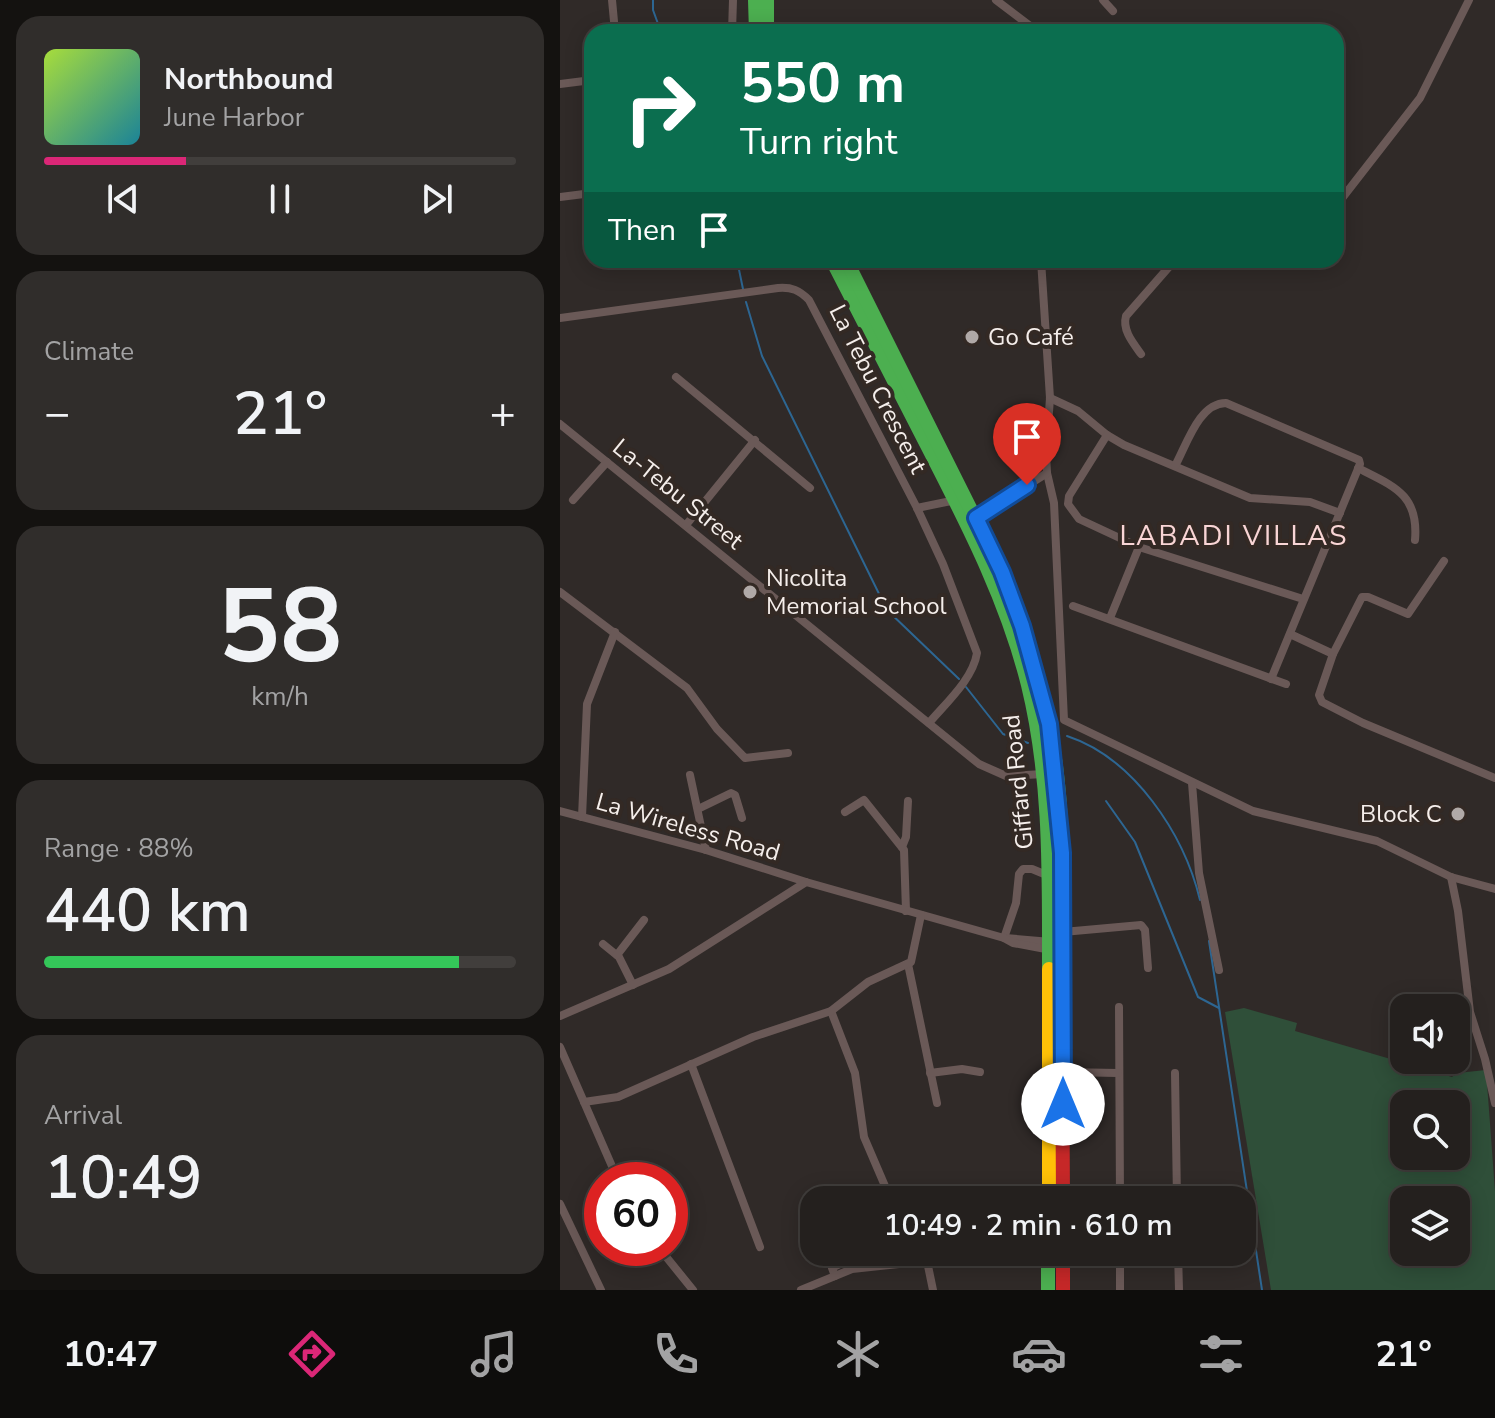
<!DOCTYPE html>
<html lang="en">
<head>
<meta charset="utf-8">
<style>
	body { margin:0; font-family:"Nunito Sans",sans-serif; background:#302d2b; color:#f1f3f6; height:100vh; display:flex; flex-direction:column; font-size:30px; white-space:nowrap }
	* { box-sizing:border-box; margin:0 }
	p { font-size:26px; color:#a3a3a4 }
	.icon { flex:none; width:44px; height:44px; fill:none; stroke:currentColor; stroke-width:2; stroke-linecap:round; stroke-linejoin:round }
	.map { position:relative; flex:1; overflow:hidden }
	.drawer { display:flex; flex-direction:column; gap:16px; padding:16px; background:#141210; width:560px }
	.drawer>* { flex:none }
	.top-card { position:absolute; left:24px; top:24px; width:760px; height:244px; border-radius:24px; box-shadow:0 4px 20px #0003,0 0 0 2px #413e3c; background:#0b6e4f; color:#fff; overflow:hidden }
	.fabs { position:absolute; left:830px; top:994px; display:grid; gap:16px }
	.fabs a { display:grid; place-items:center; width:80px; height:80px; border-radius:16px; background:#24201e; box-shadow:0 4px 20px #0003,0 0 0 2px #413e3c; font-size:40px }
	.speed { position:absolute; left:24px; top:1162px; display:flex; gap:16px; font-size:40px; font-weight:700; text-align:center }
	.speed>* { display:grid; place-content:center; width:104px; height:104px; border-radius:50%; background:#24201e; box-shadow:0 4px 20px #0003,0 0 0 2px #413e3c; line-height:1 }
	.speed .limit { border:12px solid #d22; background:#fff; color:#111 }
	.pin { position:absolute; display:grid; place-items:center; width:68px; height:68px; color:#fff; margin:-82px -34px; border-radius:50% 50% 50% 0; rotate:-45deg; box-shadow:0 0 8px #0007 }
	.pin .icon { rotate:45deg }
	.me { position:absolute; width:88px; margin:-44px; rotate:0deg; stroke-linejoin:round; filter:drop-shadow(0 0 6px #0008) }
	.turn { display:flex; align-items:center; gap:28px; height:168px; padding:0 24px; font-size:36px }
	.turn .icon { width:104px; height:104px; stroke-width:2.5 }
	.turn b { display:block; font-size:56px; line-height:68px }
	.then { display:flex; align-items:center; height:76px; padding:0 24px; background:#0003; gap:16px; font-size:30px }
	.big { font-size:60px; font-weight:600; line-height:1.1 }
	.drawer .tile { flex:1; display:flex; flex-direction:column; justify-content:center; gap:12px; min-width:0; padding:0 28px; border-radius:24px; background:#302d2b }
	.drawer .dial { align-items:center; gap:0 }
	.dial b { font-size:104px; line-height:1 }
	.song { display:flex; align-items:center; gap:24px }
	.cover { width:96px; height:96px; border-radius:12px; background:linear-gradient(135deg,hsl(80 70% 55%),hsl(190 70% 35%)) }
	.played { height:8px; border-radius:4px; background:linear-gradient(90deg,#db2777 30%,#413e3c 30%) }
	.keys { display:flex; justify-content:space-around; direction:ltr }
	.heat { display:flex; justify-content:space-between; align-items:center; font-size:44px; direction:ltr }
	.charge { height:12px; border-radius:6px; background:linear-gradient(90deg,#34c759 88%,#413e3c 0) }
	.trip { position:absolute; left:240px; top:1186px; width:456px; height:80px; border-radius:24px; background:#24201e; box-shadow:0 4px 20px #0003,0 0 0 2px #413e3c; font-weight:600; line-height:80px; text-align:center }
	.dock { display:flex; height:128px; justify-content:space-around; align-items:center; background:#0e0d0c; color:#a3a3a4 }
	.dock .icon { width:56px; height:56px }
	.dock .selected { color:#db2777 }
	.dock b { font-size:36px; color:#f1f3f6 }
	main { display:flex; flex:1; min-height:0 }
	.map>svg:first-child { display:block }
	.green { fill:#2f4f39; fill-rule:evenodd }
	.lines { fill:none; stroke-linecap:round; stroke-linejoin:round }
	.stream { stroke:#2d6692; stroke-width:2 }
	.street { stroke:#6a5957; stroke-width:8 }
	.fast { stroke:#4caf50; stroke-width:14 }
	.slow { stroke:#ffc107; stroke-width:14 }
	.jam { stroke:#c62828; stroke-width:14 }
	.route-casing { stroke:#114b97; stroke-width:20 }
	.route { stroke:#1a73e8; stroke-width:14 }
	.poi-dot { fill:#b0a9a7; stroke:#332924; stroke-width:3 }
	.labels { text-anchor:middle; stroke-width:8; stroke-linejoin:round; paint-order:stroke }
	.poi-label { font-size:24px; fill:#f5eeeb; stroke:#332924; text-anchor:start }
	.street-label { font-size:24px; fill:#f5eeeb; stroke:#332924 }
	.quarter-label { font-size:28px; letter-spacing:2px; fill:#f9d5d5; stroke:#332924 }
</style>
</head>
<body>
<main>
<section class="drawer">
<div class="tile">
<div class="song"><i class="cover"></i><div><b>Northbound</b><p>June Harbor</p></div></div>
<div class="played"></div>
<div class="keys"><svg class="icon" aria-label="previous" viewBox="0 0 24 24"><path d="M18 5L8 12l10 7zM5 5v14"/></svg><svg class="icon" aria-label="pause" viewBox="0 0 24 24"><path d="M8 5v14M16 5v14"/></svg><svg class="icon" aria-label="next" viewBox="0 0 24 24"><path d="M6 5l10 7-10 7zM19 5v14"/></svg></div>
</div>
<div class="tile"><p>Climate</p>
<div class="heat"><a>−</a><b class="big">21°</b><a>+</a></div>
</div>
<div class="tile dial"><b>58</b><p>km/h</p></div>
<div class="tile"><p>Range · 88%</p><b class="big">440 km</b><div class="charge"></div></div>
<div class="tile"><p>Arrival</p><b class="big">10:49</b></div>
</section>
<div class="map">
<svg width="935" height="1290" viewBox="0 0 935 1290">
	<rect width="100%" height="100%" fill="#302a28"/>
	<path class="green" d="M 684,1008 L 737,1023 L 735,1031 L 892,1077 L 897,1073 L 926,1070 L 935,1191 L 935,1290 L 711,1290 L 665,1012 ZM 844,1104 L 896,1104 L 896,1156 L 844,1156 ZM 844,1200 L 896,1200 L 896,1252 L 844,1252 Z"/>
	<g class="lines">
		<g class="stream">
			<polyline points="93,0 93,10 101,32"/>
			<polyline points="177,260 183,289"/>
			<polyline points="186,302 202,356 327,610 399,679"/>
			<polyline points="406,687 443,734 468,743"/>
			<path d="M 507,736 C 574,758 624,834 640,900"/>
			<polyline points="546,801 575,842 638,997 659,1008"/>
			<polyline points="649,941 702,1290"/>
		</g>
		<g class="street">
			<polyline points="52,0 55,32"/>
			<polyline points="436,0 478,32"/>
			<polyline points="543,0 553,11"/>
			<polyline points="172,32 173,0"/>
			<polyline points="0,84 32,80"/>
			<polyline points="0,197 32,193"/>
			<polyline points="776,206 860,98 909,0"/>
			<path d="M 0,318 L 218,288 C 232,287 239,290 249,300 L 357,508 L 383,564 L 417,653 C 413,679 386,703 369,723"/>
			<path d="M 581,354 C 573,343 562,330 566,316 L 615,260"/>
			<polyline points="116,377 250,488"/>
			<polyline points="490,398 518,411 547,435 564,445 690,498 750,502 780,513"/>
			<polyline points="0,424 419,764 446,776 484,774"/>
			<polyline points="547,435 509,496 508,504 519,519 579,547 743,599"/>
			<path d="M 615,466 C 627,444 639,403 666,403 L 799,460 L 800,464 L 711,679"/>
			<path d="M 798,468 C 833,486 859,494 855,540"/>
			<polyline points="487,473 494,503 504,720 693,811 817,841 891,877 935,889"/>
			<polyline points="13,500 47,462"/>
			<polyline points="357,508 396,500"/>
			<polyline points="416,518 487,473 486,453 490,398 481,260"/>
			<polyline points="126,525 195,440"/>
			<polyline points="0,592 127,688 157,729 185,758 228,753"/>
			<polyline points="513,606 726,684"/>
			<polyline points="550,618 579,547"/>
			<polyline points="730,634 773,654 759,695 762,702 803,723 935,778"/>
			<polyline points="773,654 802,597 808,597 848,614 884,561"/>
			<polyline points="130,775 146,850"/>
			<polyline points="632,783 639,873 659,970"/>
			<polyline points="138,809 171,793 175,795 182,818"/>
			<polyline points="0,811 146,850 246,882"/>
			<polyline points="285,812 304,800 344,850 346,911"/>
			<polyline points="22,817 27,704 55,632"/>
			<polyline points="342,847 346,837 348,801"/>
			<polyline points="891,877 898,911 910,1012 925,1059 935,1103"/>
			<polyline points="503,932 581,925 585,930 588,968"/>
			<polyline points="444,938 456,903 459,874 463,869 472,869 489,876"/>
			<polyline points="445,938 491,942"/>
			<polyline points="43,944 59,957 73,985"/>
			<polyline points="57,955 84,920"/>
			<polyline points="348,964 377,1103"/>
			<polyline points="559,1007 560,1200"/>
			<polyline points="271,1011 295,1073 304,1137 331,1200"/>
			<polyline points="0,1016 109,969 246,882 444,938 453,943 491,950"/>
			<polyline points="0,1047 58,1180"/>
			<polyline points="131,1064 200,1247"/>
			<polyline points="503,1072 558,1073"/>
			<polyline points="370,1073 402,1069 420,1072"/>
			<polyline points="615,1073 617,1200"/>
			<polyline points="24,1102 58,1097 193,1037 271,1011 308,982 351,962 361,915"/>
			<polyline points="0,1204 41,1290"/>
			<polyline points="99,1248 133,1290"/>
			<polyline points="361,1252 367,1261 373,1290"/>
			<polyline points="618,1252 619,1290"/>
			<polyline points="275,1276 272,1268 301,1254 312,1252"/>
			<polyline points="241,1290 292,1269 367,1261"/>
			<polyline points="560,1290 560,1252"/>
		</g>
		<g class="fast">
			<polyline points="195,0 196,32"/>
			<polyline points="207,0 207,32"/>
			<path d="M 272,260 C 305,325 339,390 372,455 C 410,529 448,604 468,685 C 491,779 489,874 489,969"/>
			<path d="M 286,260 L 442,572 C 460,621 478,672 489,723 C 509,820 501,929 502,1028"/>
			<polyline points="488,1252 488,1290"/>
		</g>
		<polyline class="slow" points="489,969 489,1200"/>
		<g class="jam">
			<polyline points="502,1028 503,1200"/>
			<polyline points="503,1252 503,1290"/>
		</g>
	</g>
	<g class="lines">
		<g class="route-casing">
			<polyline id="route" points="467,485 416,518 442,572 462,626 489,724 502,853 503,1104"/>
		</g>
		<use href="#route" class="route"/>
	</g>
	<g class="poi-dot">
		<circle cx="412" cy="337" r="8"/>
		<circle cx="190" cy="592" r="8"/>
		<circle cx="898" cy="814" r="8"/>
	</g>
	<g class="labels">
		<g class="poi-label">
			<text x="428" y="345">Go Café</text>
			<text x="206" y="586">Nicolita<tspan x="206" dy="28">Memorial School</tspan></text>
			<text x="882" y="822" text-anchor="end">Block C</text>
		</g>
		<g class="street-label">
			<text transform="translate(318 389) rotate(63)" y="8">La Tebu Crescent</text>
			<text transform="translate(118 494) rotate(39)" y="8">La-Tebu Street</text>
			<text transform="translate(458 782) rotate(-96)" y="8">Giffard Road</text>
			<text transform="translate(128 827) rotate(16)" y="8">La Wireless Road</text>
		</g>
		<g class="quarter-label">
			<text x="674" y="545">LABADI VILLAS</text>
		</g>
	</g>
</svg>
<div class="fabs">
<a><svg class="icon" aria-label="sound" viewBox="0 0 24 24"><path d="M4 9h4l5-4v14l-5-4H4zM17 9q2 3 0 6"/></svg></a>
<a><svg class="icon" aria-label="search" viewBox="0 0 24 24"><circle cx="10" cy="10" r="6"/><path d="M15 15l6 6"/></svg></a>
<a><svg class="icon" aria-label="layers" viewBox="0 0 24 24"><path d="M12 4l9 5-9 5-9-5zM3 14l9 5 9-5"/></svg></a>
</div>
<div class="speed"><div class="limit">60</div></div>
<div class="pin" style="left:467px;top:485px;background:#d93025"><svg class="icon" aria-label="arrive" viewBox="0 0 24 24"><path d="M6 21V4h12l-3 4 3 4H6"/></svg></div>
<svg class="me" style="left:503px;top:1104px" viewBox="-20 -20 40 40"><circle r="19" fill="#fff"/><path d="M0-13L10 11 0 6-10 11z" fill="#1a73e8"/></svg>
<div class="trip">10:49 · 2 min · 610 m</div>
<div class="top-card">
<div class="turn"><svg class="icon" aria-label="right" viewBox="0 0 24 24"><path d="M7 20v-9h11M14 6l5 5-5 5"/></svg><div><b>550 m</b>Turn right</div></div>
<div class="then">Then<svg class="icon" aria-label="arrive" viewBox="0 0 24 24"><path d="M6 21V4h12l-3 4 3 4H6"/></svg></div>
</div>
</div>
</main>
<nav class="dock">
<b>10:47</b>
<svg class="icon selected" aria-label="directions" viewBox="0 0 24 24"><path d="M12 3l9 9-9 9-9-9zM9 14v-3h6M13 9l2 2-2 2"/></svg>
<svg class="icon" aria-label="music" viewBox="0 0 24 24"><path d="M9 18V5l10-2v13"/><circle cx="6" cy="18" r="3"/><circle cx="16" cy="16" r="3"/></svg>
<svg class="icon" aria-label="phone" viewBox="0 0 24 24"><path d="M5 4h4l2 5-3 2q2 4 5 5l2-3 5 2v4C11 20 4 13 5 4z"/></svg>
<svg class="icon" aria-label="climate" viewBox="0 0 24 24"><path d="M12 3v18M4 7l16 10M4 17L20 7"/></svg>
<svg class="icon" aria-label="car" viewBox="0 0 24 24"><path d="M5 17H2v-5l4-1 3-4h7l3 4 3 1v5h-3M9 17h6M6 11h13"/><circle cx="7" cy="17" r="2"/><circle cx="17" cy="17" r="2"/></svg>
<svg class="icon" aria-label="filters" viewBox="0 0 24 24"><path d="M4 7h16M4 17h16"/><circle cx="9" cy="7" r="2"/><circle cx="15" cy="17" r="2"/></svg>
<b>21°</b>
</nav>
</body>
</html>
